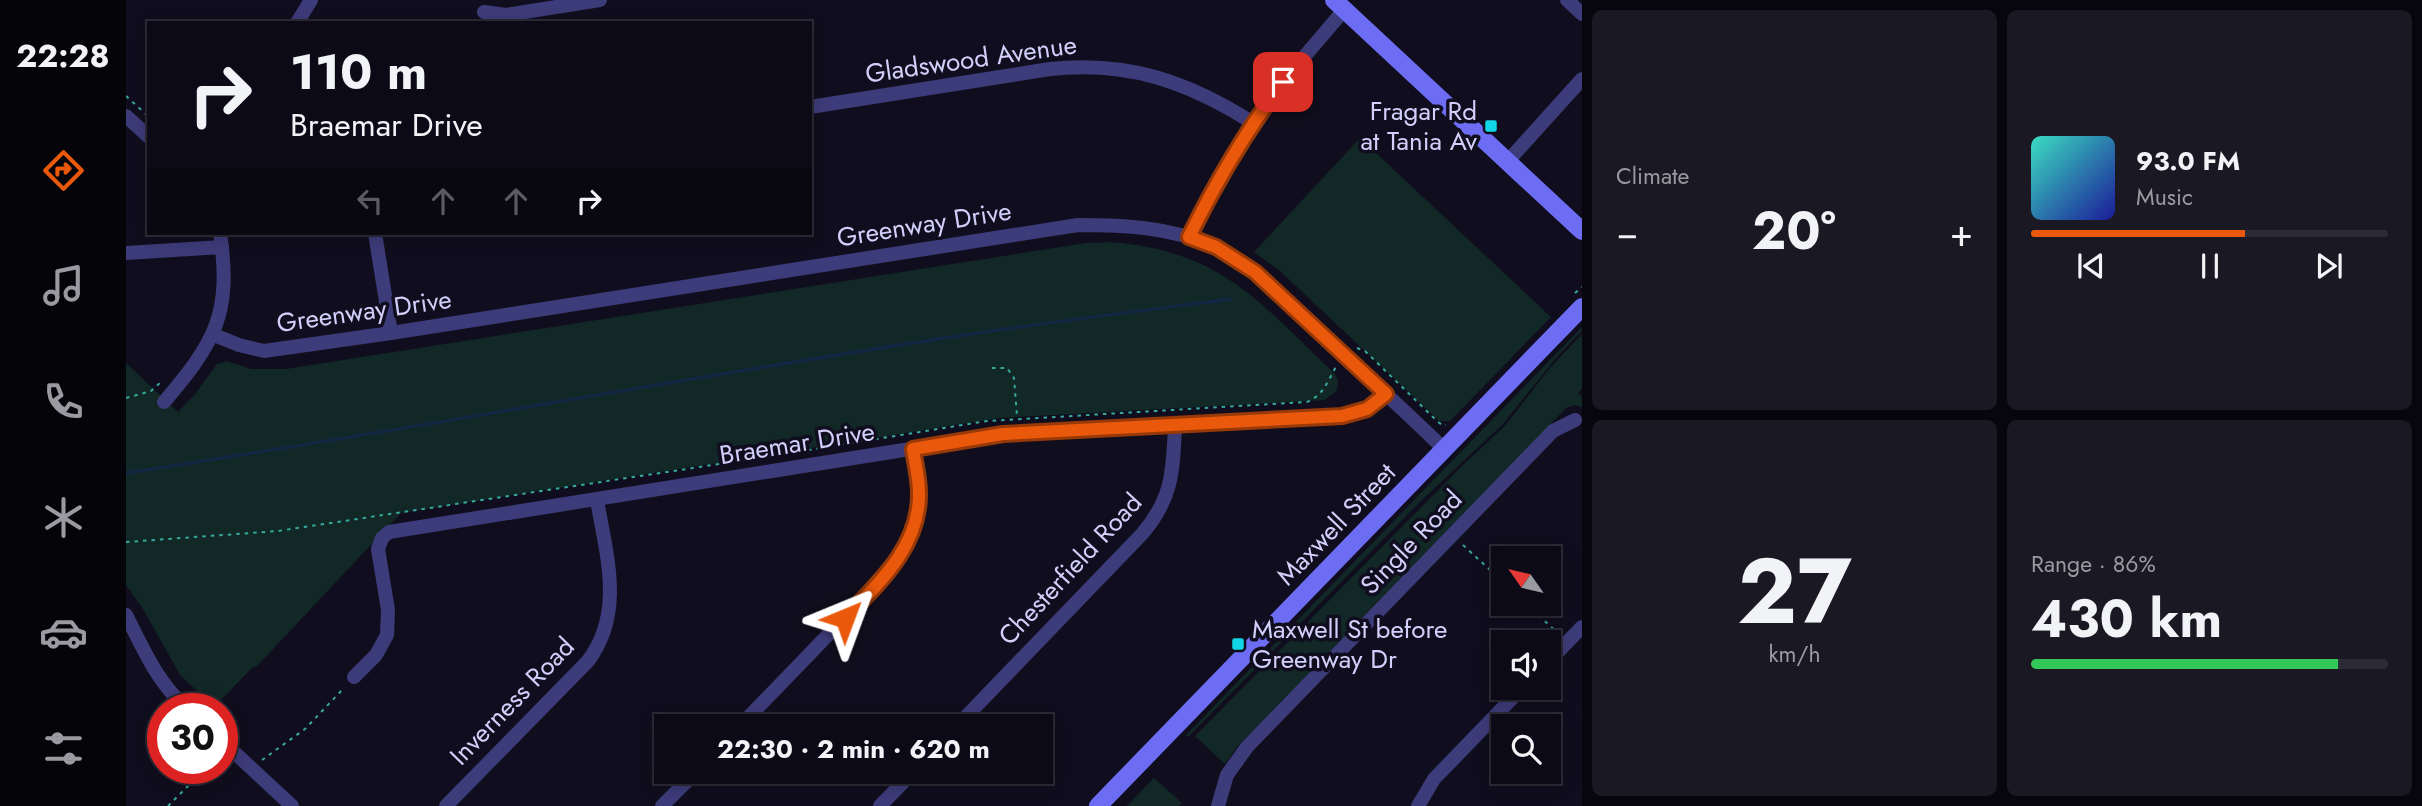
<!DOCTYPE html>
<html lang="en">
<head>
<meta charset="utf-8">
<style>
	body { margin:0; font-family:Jost,sans-serif; background:#1a1823; color:#f1f3f6; height:100vh; display:flex; flex-direction:column; font-size:26px; white-space:nowrap }
	* { box-sizing:border-box; margin:0 }
	p { font-size:23px; color:#9a9aa1 }
	.icon { flex:none; width:38px; height:38px; fill:none; stroke:currentColor; stroke-width:2; stroke-linecap:round; stroke-linejoin:round }
	.map { position:relative; flex:1; overflow:hidden }
	.drawer { display:flex; flex-direction:column; gap:10px; padding:10px; background:#07060c; width:840px }
	.drawer>* { flex:none }
	.top-card { position:absolute; left:21px; top:21px; width:665px; height:214px; border-radius:0px; box-shadow:0 4px 18px #0003,0 0 0 2px #2c2b35; background:#0c0a16; color:#f1f3f6; overflow:hidden }
	.needle { width:46px; rotate:304deg }
	.buttons { position:absolute; left:1365px; top:546px; display:grid; gap:14px }
	.buttons a { display:grid; place-items:center; width:70px; height:70px; border-radius:0px; background:#0c0a16; box-shadow:0 4px 18px #0003,0 0 0 2px #2c2b35; font-size:35px }
	.speed { position:absolute; left:21px; top:693px; display:flex; gap:14px; font-size:35px; font-weight:700; text-align:center }
	.speed>* { display:grid; place-content:center; width:91px; height:91px; border-radius:50%; background:#0c0a16; box-shadow:0 4px 18px #0003,0 0 0 2px #2c2b35; line-height:1 }
	.speed .limit { border:10px solid #d22; background:#fff; color:#111 }
	.pin { position:absolute; display:grid; place-items:center; width:60px; height:60px; color:#fff; margin:-30px; border-radius:14px; box-shadow:0 4px 10px #0006 }
	.me { position:absolute; width:77px; margin:-38px; rotate:44deg; stroke-linejoin:round; filter:drop-shadow(0 0 5px #0008) }
	.turn { display:flex; align-items:center; gap:24px; height:147px; padding:0 28px; font-size:32px }
	.turn .icon { width:91px; height:91px; stroke-width:2.5 }
	.turn b { display:block; font-size:49px; line-height:60px }
	.lanes { display:flex; align-items:center; height:66px; padding:0 28px; background:#0003; justify-content:center; gap:35px; direction:ltr }
	.lanes .off { opacity:.35 }
	.big { font-size:52px; font-weight:700; line-height:1.1 }
	.drawer .widget { flex:1; display:flex; flex-direction:column; justify-content:center; gap:10px; min-width:0; padding:0 24px; border-radius:10px; background:#1a1823 }
	.drawer .dial { align-items:center; gap:0 }
	.dial b { font-size:91px; line-height:1 }
	.song { display:flex; align-items:center; gap:21px }
	.cover { width:84px; height:84px; border-radius:10px; background:linear-gradient(135deg,hsl(170 70% 55%),hsl(240 70% 35%)) }
	.played { height:7px; border-radius:4px; background:linear-gradient(90deg,#ea580c 60%,#2c2b35 60%) }
	.keys { display:flex; justify-content:space-around; direction:ltr }
	.heat { display:flex; justify-content:space-between; align-items:center; font-size:38px; direction:ltr }
	.charge { height:10px; border-radius:5px; background:linear-gradient(90deg,#34c759 86%,#2c2b35 0) }
	.drawer .tiles { flex:1; display:grid; gap:10px; grid-template-columns:repeat(2,1fr) }
	.trip { position:absolute; left:528px; top:714px; width:399px; height:70px; border-radius:0px; background:#0c0a16; box-shadow:0 4px 18px #0003,0 0 0 2px #2c2b35; font-weight:700; line-height:70px; text-align:center }
	main { display:flex; flex:1; min-height:0 }
	.menu { display:flex; flex-direction:column; width:126px; justify-content:space-around; align-items:center; background:#050409; color:#9a9aa1 }
	.menu .icon { width:49px; height:49px }
	.menu .current { color:#ea580c }
	.menu b { font-size:32px; color:#f1f3f6 }
	.map>svg:first-child { display:block }
	.green { fill:#112826 }
	.lines { fill:none; stroke-linecap:round; stroke-linejoin:round }
	.stream { stroke:#112744; stroke-width:3.5 }
	.path { stroke:#36a89e; stroke-width:2; stroke-dasharray:3.5 5; stroke-linecap:butt }
	.street { stroke:#3d3c7a; stroke-width:14 }
	.secondary { stroke:#6d6df4; stroke-width:18 }
	.route-casing { stroke:#983908; stroke-width:18 }
	.route { stroke:#ea580c; stroke-width:12 }
	.poi-dot { fill:#11d6e5; stroke:#100e1e; stroke-width:2.5 }
	.labels { text-anchor:middle; stroke-width:7; stroke-linejoin:round; paint-order:stroke }
	.street-label { font-size:26px; fill:#d3cffb; stroke:#100e1e }
	.poi-label { font-size:26px; fill:#d3cffb; stroke:#100e1e; text-anchor:end }
</style>
</head>
<body>
<main>
<nav class="menu">
<b>22:28</b>
<svg class="icon current" aria-label="directions" viewBox="0 0 24 24"><path d="M12 3l9 9-9 9-9-9zM9 14v-3h6M13 9l2 2-2 2"/></svg>
<svg class="icon" aria-label="music" viewBox="0 0 24 24"><path d="M9 18V5l10-2v13"/><circle cx="6" cy="18" r="3"/><circle cx="16" cy="16" r="3"/></svg>
<svg class="icon" aria-label="phone" viewBox="0 0 24 24"><path d="M5 4h4l2 5-3 2q2 4 5 5l2-3 5 2v4C11 20 4 13 5 4z"/></svg>
<svg class="icon" aria-label="climate" viewBox="0 0 24 24"><path d="M12 3v18M4 7l16 10M4 17L20 7"/></svg>
<svg class="icon" aria-label="car" viewBox="0 0 24 24"><path d="M5 17H2v-5l4-1 3-4h7l3 4 3 1v5h-3M9 17h6M6 11h13"/><circle cx="7" cy="17" r="2"/><circle cx="17" cy="17" r="2"/></svg>
<svg class="icon" aria-label="filters" viewBox="0 0 24 24"><path d="M4 7h16M4 17h16"/><circle cx="9" cy="7" r="2"/><circle cx="15" cy="17" r="2"/></svg>
</nav>
<div class="map">
<svg width="1456" height="806" viewBox="0 0 1456 806">
	<rect width="100%" height="100%" fill="#100e1e"/>
	<g class="green">
		<polygon points="1234,138 1425,317 1324,421 1313,421 1154,271 1128,252"/>
		<path d="M 985,242 C 1096,251 1133,302 1209,374 L 1212,381 L 1211,390 L 1199,400 L 874,418 L 275,513 L 130,667 L 128,666 L 88,707 L 54,675 L 17,609 L 0,585 L 0,363 L 52,412 L 69,394 L 91,364 L 101,361 L 125,369 L 160,369 L 960,243 Z"/>
		<polygon points="1456,327 1456,331 1430,358 1376,425 1299,497 1062,737 1060,735"/>
		<polygon points="1456,334 1456,389 1452,393 1456,397 1456,407 1448,405 1440,408 1112,746 1099,764 1069,736 1338,464 1378,427 1423,369"/>
		<polygon points="1028,778 1056,803 1053,806 1001,806"/>
	</g>
	<g class="lines">
		<path class="stream" d="M 0,473 C 278,431 554,378 832,336 C 923,322 1014,311 1105,299"/>
		<g class="path">
			<polyline points="0,96 23,117"/>
			<polyline points="1449,293 1456,287"/>
			<polyline points="1231,348 1239,351 1311,421 1316,425 1320,425"/>
			<polyline points="866,368 881,368 888,378 891,416"/>
			<polyline points="0,398 25,391 35,382"/>
			<path d="M 0,542 L 152,531 L 646,456 L 861,421 L 1181,402 C 1198,395 1202,380 1211,365"/>
			<polyline points="1337,545 1377,582"/>
			<polyline points="1400,604 1433,634"/>
			<polyline points="136,760 179,729 218,688"/>
			<polyline points="42,806 80,768"/>
		</g>
		<g class="street">
			<polyline points="1441,0 1456,14"/>
			<polyline points="358,12 380,15 474,0"/>
			<polyline points="171,23 185,0"/>
			<path d="M 684,107 L 924,69 C 1002,61 1061,81 1127,123"/>
			<polyline points="0,116 23,137"/>
			<polyline points="1381,162 1456,79"/>
			<polyline points="249,233 265,333"/>
			<path d="M 1063,237 C 1082,198 1102,159 1126,123 C 1154,83 1187,47 1218,10"/>
			<polyline points="0,253 96,247"/>
			<path d="M 88,335 L 113,345 L 138,351 L 265,333 L 952,225 C 999,225 1043,227 1087,246 C 1129,264 1162,302 1194,333 C 1236,372 1278,410 1319,450"/>
			<path d="M 38,402 C 89,342 106,314 94,233"/>
			<path d="M 0,615 C 19,652 30,680 61,709"/>
			<polyline points="1423,661 1456,627"/>
			<polyline points="228,677 250,655 261,635 262,610 252,549 256,538 263,532 878,434 1216,416 1242,409 1260,394"/>
			<polyline points="614,726 754,581 776,554 785,533 793,502 787,449"/>
			<path d="M 831,726 L 1016,534 C 1047,498 1047,470 1049,425"/>
			<polyline points="96,741 166,806"/>
			<path d="M 320,806 L 462,661 C 499,612 480,554 471,500"/>
			<polyline points="536,806 570,772"/>
			<polyline points="754,806 787,772"/>
			<polyline points="1092,806 1101,775 1121,747 1427,431 1449,420"/>
			<polyline points="1292,806 1308,779 1396,688"/>
		</g>
		<g class="secondary">
			<polyline points="1208,0 1456,231"/>
			<polyline points="972,806 1456,307"/>
		</g>
	</g>
	<g class="lines">
		<g class="route-casing">
			<path id="route" d="M 719,618 C 753,583 794,546 793,493 C 793,478 789,463 787,449 L 877,434 L 1216,416 L 1241,409 L 1260,394 L 1129,272 L 1090,247 L 1063,237 C 1090,182 1120,131 1157,82"/>
		</g>
		<use href="#route" class="route"/>
	</g>
	<g class="poi-dot">
		<rect x="1358" y="119" width="14" height="14" rx="3.5"/>
		<rect x="1105" y="637" width="14" height="14" rx="3.5"/>
	</g>
	<g class="labels">
		<g class="street-label">
			<text transform="translate(845 59) rotate(-8)" y="9">Gladswood Avenue</text>
			<text transform="translate(798 224) rotate(-9)" y="9">Greenway Drive</text>
			<text transform="translate(238 311) rotate(-8)" y="9">Greenway Drive</text>
			<text transform="translate(671 443) rotate(-9)" y="9">Braemar Drive</text>
			<text transform="translate(1210 524) rotate(-46)" y="9">Maxwell Street</text>
			<text transform="translate(1285 542) rotate(-46)" y="9">Single Road</text>
			<text transform="translate(944 569) rotate(-47)" y="9">Chesterfield Road</text>
			<text transform="translate(386 701) rotate(-46)" y="9">Inverness Road</text>
		</g>
		<g class="poi-label">
			<text x="1351" y="120">Fragar Rd<tspan x="1351" dy="30">at Tania Av</tspan></text>
			<text x="1126" y="638" text-anchor="start">Maxwell St before<tspan x="1126" dy="30">Greenway Dr</tspan></text>
		</g>
	</g>
</svg>
<div class="buttons">
<a><svg class="needle" viewBox="-14 -14 28 28"><path d="M0-13l5 13h-10z" fill="#e53935"/><path d="M0 13l5-13h-10z" fill="#9a9aa1"/></svg></a>
<a><svg class="icon" aria-label="sound" viewBox="0 0 24 24"><path d="M4 9h4l5-4v14l-5-4H4zM17 9q2 3 0 6"/></svg></a>
<a><svg class="icon" aria-label="search" viewBox="0 0 24 24"><circle cx="10" cy="10" r="6"/><path d="M15 15l6 6"/></svg></a>
</div>
<div class="speed"><div class="limit">30</div></div>
<div class="pin" style="left:1157px;top:82px;background:#d93025"><svg class="icon" aria-label="arrive" viewBox="0 0 24 24"><path d="M6 21V4h12l-3 4 3 4H6"/></svg></div>
<svg class="me" style="left:719px;top:618px" viewBox="-20 -20 40 40"><path d="M0-17L14 15 0 8-14 15z" fill="#ea580c" stroke="#fff" stroke-width="4"/></svg>
<div class="trip">22:30 · 2 min · 620 m</div>
<div class="top-card">
<div class="turn"><svg class="icon" aria-label="right" viewBox="0 0 24 24"><path d="M7 20v-9h11M14 6l5 5-5 5"/></svg><div><b>110 m</b>Braemar Drive</div></div>
<div class="lanes"><svg class="icon off" aria-label="left" viewBox="0 0 24 24"><path d="M17 20v-9H6M10 6l-5 5 5 5"/></svg><svg class="icon off" aria-label="ahead" viewBox="0 0 24 24"><path d="M12 20V5M6 11l6-6 6 6"/></svg><svg class="icon off" aria-label="ahead" viewBox="0 0 24 24"><path d="M12 20V5M6 11l6-6 6 6"/></svg><svg class="icon" aria-label="right" viewBox="0 0 24 24"><path d="M7 20v-9h11M14 6l5 5-5 5"/></svg></div>
</div>
</div>
<section class="drawer">
<div class="tiles">
<div class="widget"><p>Climate</p>
<div class="heat"><a>−</a><b class="big">20°</b><a>+</a></div>
</div>
<div class="widget">
<div class="song"><i class="cover"></i><div><b>93.0 FM</b><p>Music</p></div></div>
<div class="played"></div>
<div class="keys"><svg class="icon" aria-label="previous" viewBox="0 0 24 24"><path d="M18 5L8 12l10 7zM5 5v14"/></svg><svg class="icon" aria-label="pause" viewBox="0 0 24 24"><path d="M8 5v14M16 5v14"/></svg><svg class="icon" aria-label="next" viewBox="0 0 24 24"><path d="M6 5l10 7-10 7zM19 5v14"/></svg></div>
</div>
<div class="widget dial"><b>27</b><p>km/h</p></div>
<div class="widget"><p>Range · 86%</p><b class="big">430 km</b><div class="charge"></div></div>
</div>
</section>
</main>
</body>
</html>
